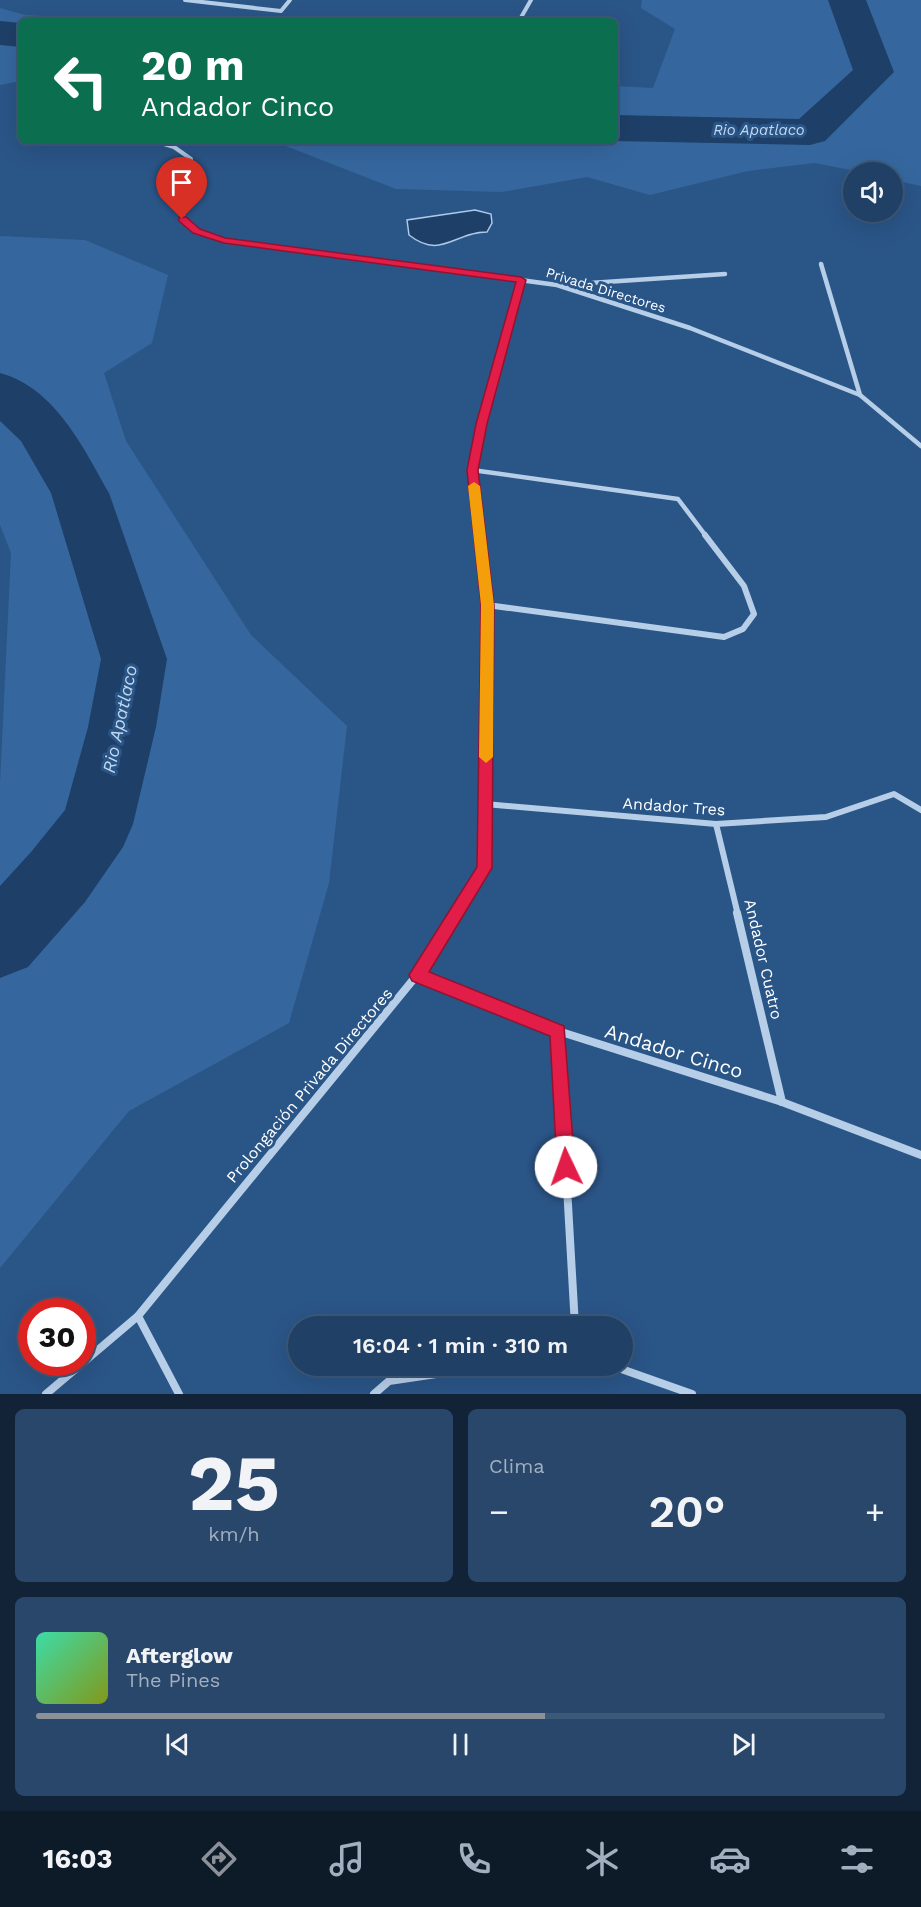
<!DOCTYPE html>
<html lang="es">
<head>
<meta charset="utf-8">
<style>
	body { margin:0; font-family:"Work Sans",sans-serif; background:#28476b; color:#f1f3f6; height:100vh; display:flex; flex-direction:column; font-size:22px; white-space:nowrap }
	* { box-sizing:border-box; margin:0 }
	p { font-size:20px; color:#a2afbf }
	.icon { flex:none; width:33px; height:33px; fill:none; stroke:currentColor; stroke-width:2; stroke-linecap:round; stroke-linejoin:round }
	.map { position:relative; height:1394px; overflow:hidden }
	.side { display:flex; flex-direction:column; gap:15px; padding:15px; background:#122338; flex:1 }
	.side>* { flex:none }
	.hud { position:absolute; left:18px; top:18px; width:600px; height:126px; border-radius:9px; box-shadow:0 6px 24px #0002,0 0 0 2px #3d5979; background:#0b6e4f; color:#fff; overflow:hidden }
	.fabs { position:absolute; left:843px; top:162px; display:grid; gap:12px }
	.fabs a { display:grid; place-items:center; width:60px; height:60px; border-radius:50%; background:#204065; box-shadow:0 6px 24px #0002,0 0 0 2px #3d5979; font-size:30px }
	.speed { position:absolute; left:18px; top:1298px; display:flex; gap:12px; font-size:30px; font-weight:700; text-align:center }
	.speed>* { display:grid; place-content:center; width:78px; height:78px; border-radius:50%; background:#204065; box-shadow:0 6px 24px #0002,0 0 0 2px #3d5979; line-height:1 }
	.speed .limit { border:9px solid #d22; background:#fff; color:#111 }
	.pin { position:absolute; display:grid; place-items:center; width:51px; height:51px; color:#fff; margin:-62px -26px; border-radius:50% 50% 50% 0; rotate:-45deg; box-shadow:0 0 6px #0007 }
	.pin .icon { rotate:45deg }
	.me { position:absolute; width:66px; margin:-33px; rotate:357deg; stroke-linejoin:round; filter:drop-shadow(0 0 4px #0008) }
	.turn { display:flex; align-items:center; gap:21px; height:126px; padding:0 24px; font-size:27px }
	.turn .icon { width:78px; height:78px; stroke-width:2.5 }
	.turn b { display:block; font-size:42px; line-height:51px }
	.big { font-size:45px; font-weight:600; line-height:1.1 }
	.side .widget { flex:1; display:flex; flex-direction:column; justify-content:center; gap:9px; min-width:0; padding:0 21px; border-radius:9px; background:#28476b }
	.side .dial { align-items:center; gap:0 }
	.dial b { font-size:78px; line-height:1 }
	.song { display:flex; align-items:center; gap:18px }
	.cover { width:72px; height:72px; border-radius:9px; background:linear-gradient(135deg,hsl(160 70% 55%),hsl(70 70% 35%)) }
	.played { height:6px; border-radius:3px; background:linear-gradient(90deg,#8c9099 60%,#3d5979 60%) }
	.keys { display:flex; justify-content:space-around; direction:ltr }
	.heat { display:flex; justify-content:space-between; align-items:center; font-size:33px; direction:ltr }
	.side .tiles { flex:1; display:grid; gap:15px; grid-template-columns:1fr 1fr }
	.widget:last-child { grid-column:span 2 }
	.trip { position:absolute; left:288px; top:1316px; width:345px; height:60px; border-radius:30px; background:#204065; box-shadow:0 6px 24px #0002,0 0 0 2px #3d5979; font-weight:600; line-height:60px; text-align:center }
	.dock { display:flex; height:96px; justify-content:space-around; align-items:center; background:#0d1a28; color:#a2afbf }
	.dock .icon { width:42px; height:42px }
	.dock .on { color:#8c9099 }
	.dock b { font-size:27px; color:#f1f3f6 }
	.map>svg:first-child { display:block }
	.green { fill:#35679e }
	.water { fill:#1e3f68; stroke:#abc9e8; stroke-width:1.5 }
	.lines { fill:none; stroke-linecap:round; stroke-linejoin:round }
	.river { fill:#1e3f68; fill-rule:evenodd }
	.street-far3 { stroke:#b6cee8; stroke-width:4 }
	.street-far2 { stroke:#b6cee8; stroke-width:4.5 }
	.street-far1 { stroke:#b6cee8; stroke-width:6 }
	.street { stroke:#b6cee8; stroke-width:8 }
	.route { fill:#e11d48; stroke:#92132f; stroke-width:1.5 }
	.slow { fill:#f59e0b }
	.labels { text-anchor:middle; stroke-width:6; stroke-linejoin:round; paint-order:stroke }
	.far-street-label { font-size:14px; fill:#fff; stroke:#2a5587 }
	.far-water-label { font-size:15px; font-style:italic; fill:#c2d8ef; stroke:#2a5587 }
	.street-label { font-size:16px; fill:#fff; stroke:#2a5587 }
	.water-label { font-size:18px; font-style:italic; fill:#c2d8ef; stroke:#2a5587 }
	.near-street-label { font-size:20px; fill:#fff; stroke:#2a5587 }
</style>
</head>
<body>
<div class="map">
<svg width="921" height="1394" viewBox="0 0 921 1394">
	<rect width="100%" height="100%" fill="#2a5587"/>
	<g class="green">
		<polygon points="642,0 921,0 921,186 893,180 892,172 860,172 815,163 748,171 650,195 587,177 502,192 396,189 273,141 615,141 615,86 653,88 675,29 641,8"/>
		<polygon points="0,8 25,15 137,21 21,21 21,81 0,85"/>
		<polygon points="0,236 85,240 168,275 152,343 104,373 126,441 251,635 347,726 329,883 289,1023 129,1111 0,1268 0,784 11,553 0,525"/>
	</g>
	<path class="water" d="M 475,210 L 491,214 L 492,223 L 487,232 C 454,232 441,260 409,235 L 407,220 Z"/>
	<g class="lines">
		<g class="river">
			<polygon points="828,0 866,0 894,72 825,141 810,145 615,141 615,115 799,119 853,70"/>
			<polygon points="0,21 21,23 21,47 0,45"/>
			<path d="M 0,373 C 55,388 83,447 109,493 L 167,659 L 156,727 L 133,824 L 123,847 L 85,902 L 28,967 L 0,978 L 0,886 L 31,852 L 65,810 L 88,727 L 101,659 L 51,493 L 21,441 L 0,421 Z"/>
		</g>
		<g class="street-far3">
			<polyline points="185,0 281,11 290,0"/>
			<polyline points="519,21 531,0"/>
			<polyline points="154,141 174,147 191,159 182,219 196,231 215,237"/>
		</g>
		<g class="street-far2">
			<polyline points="210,235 224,240 557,285 690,328 860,395 921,446"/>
			<polyline points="821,264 860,395"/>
			<polyline points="560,285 725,274"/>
			<polyline points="472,470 678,499 706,536"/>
			<polyline points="479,536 472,470 521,280"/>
		</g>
		<g class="street-far1">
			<polyline points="487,605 724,637 743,629 754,614 744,586 705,535"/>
			<polyline points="485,804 716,824 826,817 894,794 921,810"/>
			<polyline points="716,824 738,915"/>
			<polyline points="455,915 485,868 487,605 479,535"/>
		</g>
		<g class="street">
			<polyline points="737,913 782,1102"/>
			<polyline points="417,975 558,1031 782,1102 921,1155"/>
			<polyline points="558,1031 575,1326"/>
			<polyline points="138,1316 179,1394"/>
			<polyline points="610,1365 692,1394"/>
			<polyline points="46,1394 138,1316 417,975 456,913"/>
			<polyline points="374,1394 389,1381 497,1365"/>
		</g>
	</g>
	<polygon class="route" points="179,217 186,217 200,229 225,238 521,277 526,280 487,424 478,470 494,605 492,868 429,972 564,1026 575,1167 572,1174 566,1176 560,1174 557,1167 550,1036 412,981 409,975 477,867 481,605 467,470 476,424 516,282 224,243 193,233 179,221"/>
	<polygon class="slow" points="474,482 480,486 494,605 493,757 486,763 479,757 481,605 468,486"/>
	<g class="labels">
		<g class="far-street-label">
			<text transform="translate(606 290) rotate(17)" y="5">Privada Directores</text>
		</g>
		<g class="far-water-label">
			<text x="759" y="135">Rio Apatlaco</text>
		</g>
		<g class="street-label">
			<text transform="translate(674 806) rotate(4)" y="6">Andador Tres</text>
			<text transform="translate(764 959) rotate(77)" y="6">Andador Cuatro</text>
			<text transform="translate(309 1085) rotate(-50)" y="6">Prolongación Privada Directores</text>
		</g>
		<g class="water-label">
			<text transform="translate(120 719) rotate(-78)" y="6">Rio Apatlaco</text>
		</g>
		<g class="near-street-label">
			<text transform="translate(674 1051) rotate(17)" y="7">Andador Cinco</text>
		</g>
	</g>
</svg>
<div class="fabs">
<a><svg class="icon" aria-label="sound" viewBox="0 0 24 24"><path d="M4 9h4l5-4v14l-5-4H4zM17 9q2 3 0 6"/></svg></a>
</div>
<div class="speed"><div class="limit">30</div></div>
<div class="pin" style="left:182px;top:219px;background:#d93025"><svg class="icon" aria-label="arrive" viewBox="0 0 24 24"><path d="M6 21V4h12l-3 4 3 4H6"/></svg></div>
<svg class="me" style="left:566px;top:1167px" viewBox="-20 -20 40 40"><circle r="19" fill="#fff"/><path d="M0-13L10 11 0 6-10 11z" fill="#e11d48"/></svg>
<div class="trip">16:04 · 1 min · 310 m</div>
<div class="hud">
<div class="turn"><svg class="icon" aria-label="left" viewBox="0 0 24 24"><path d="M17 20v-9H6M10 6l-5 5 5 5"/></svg><div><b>20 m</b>Andador Cinco</div></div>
</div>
</div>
<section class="side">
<div class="tiles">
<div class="widget dial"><b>25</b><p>km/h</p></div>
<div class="widget"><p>Clima</p>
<div class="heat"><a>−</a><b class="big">20°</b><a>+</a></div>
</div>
<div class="widget">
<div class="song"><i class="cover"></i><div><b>Afterglow</b><p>The Pines</p></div></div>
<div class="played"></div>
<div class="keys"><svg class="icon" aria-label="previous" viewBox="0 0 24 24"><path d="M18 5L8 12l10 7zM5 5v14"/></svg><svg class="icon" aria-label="pause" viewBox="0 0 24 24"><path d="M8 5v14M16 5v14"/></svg><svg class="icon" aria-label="next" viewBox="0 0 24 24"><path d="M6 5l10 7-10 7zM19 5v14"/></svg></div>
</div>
</div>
</section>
<nav class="dock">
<b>16:03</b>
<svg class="icon on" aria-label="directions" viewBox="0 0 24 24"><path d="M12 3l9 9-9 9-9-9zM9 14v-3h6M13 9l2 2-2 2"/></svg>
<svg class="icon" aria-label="music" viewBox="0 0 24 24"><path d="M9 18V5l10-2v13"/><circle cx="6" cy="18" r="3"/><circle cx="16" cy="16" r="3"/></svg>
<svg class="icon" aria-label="phone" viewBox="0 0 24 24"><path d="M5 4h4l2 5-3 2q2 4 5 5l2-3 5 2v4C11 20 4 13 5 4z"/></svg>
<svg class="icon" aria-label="climate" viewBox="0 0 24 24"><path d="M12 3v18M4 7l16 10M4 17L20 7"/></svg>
<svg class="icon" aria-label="car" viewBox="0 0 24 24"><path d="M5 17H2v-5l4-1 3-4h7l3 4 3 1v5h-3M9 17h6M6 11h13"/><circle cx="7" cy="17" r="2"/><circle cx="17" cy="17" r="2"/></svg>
<svg class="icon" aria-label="filters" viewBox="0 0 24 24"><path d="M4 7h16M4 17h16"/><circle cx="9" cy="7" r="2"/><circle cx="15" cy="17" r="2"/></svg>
</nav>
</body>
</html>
